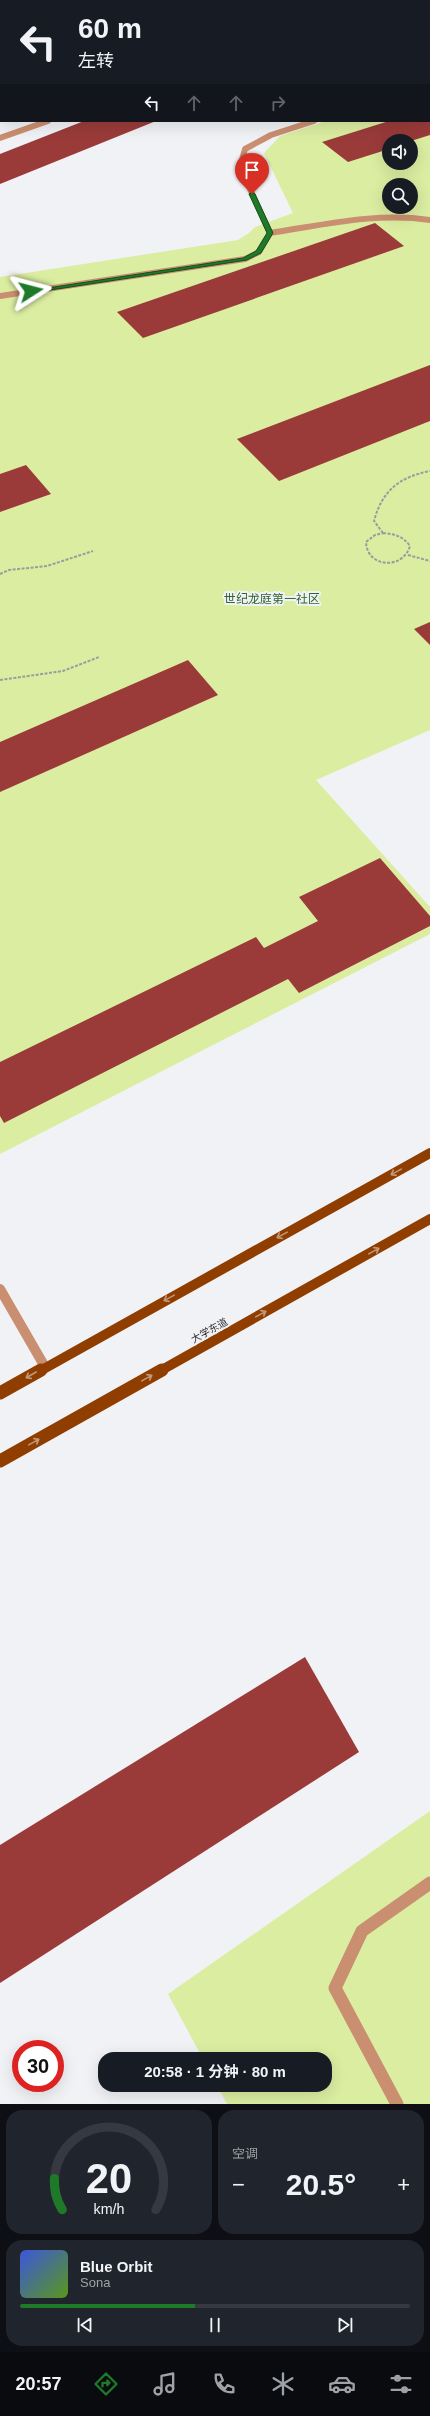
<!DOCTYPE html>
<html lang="zh">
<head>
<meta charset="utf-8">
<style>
	body { margin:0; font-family:Arial,"Noto Sans SC",sans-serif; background:#20242c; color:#f1f3f6; height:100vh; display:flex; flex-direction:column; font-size:15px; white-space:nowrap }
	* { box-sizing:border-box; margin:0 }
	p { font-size:13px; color:#9ea1a6 }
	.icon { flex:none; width:22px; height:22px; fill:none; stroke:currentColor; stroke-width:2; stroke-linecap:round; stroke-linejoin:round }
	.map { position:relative; height:2104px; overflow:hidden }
	.details { display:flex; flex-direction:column; gap:6px; padding:6px; background:#0d0f14; flex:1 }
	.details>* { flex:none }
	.guide { position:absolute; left:0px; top:0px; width:430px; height:122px; box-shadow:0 4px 16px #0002; background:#171b24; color:#f1f3f6; overflow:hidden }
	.buttons { position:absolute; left:382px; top:134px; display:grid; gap:8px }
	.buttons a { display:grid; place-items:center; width:36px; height:36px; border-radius:50%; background:#171b24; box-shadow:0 4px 16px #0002; font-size:20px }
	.speed { position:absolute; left:12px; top:2040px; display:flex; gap:8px; font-size:20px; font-weight:700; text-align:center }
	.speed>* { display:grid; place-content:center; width:52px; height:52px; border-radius:50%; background:#171b24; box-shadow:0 4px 16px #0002; line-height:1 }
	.speed .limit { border:6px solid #d22; background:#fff; color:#111 }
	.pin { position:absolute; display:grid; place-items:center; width:34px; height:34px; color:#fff; margin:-41px -17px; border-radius:50% 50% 50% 0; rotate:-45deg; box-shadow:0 0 4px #0007 }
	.pin .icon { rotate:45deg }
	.me { position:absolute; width:44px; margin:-22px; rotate:81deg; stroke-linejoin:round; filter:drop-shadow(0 0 3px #0008) }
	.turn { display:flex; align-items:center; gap:14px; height:84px; padding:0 12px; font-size:18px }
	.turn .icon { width:52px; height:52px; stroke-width:2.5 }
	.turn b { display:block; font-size:28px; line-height:34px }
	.lanes { display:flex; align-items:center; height:38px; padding:0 12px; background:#0003; justify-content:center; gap:20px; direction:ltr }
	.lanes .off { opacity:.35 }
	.big { font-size:30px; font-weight:700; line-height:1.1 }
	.details .tile { flex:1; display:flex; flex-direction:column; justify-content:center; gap:6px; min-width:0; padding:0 14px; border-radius:16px; background:#20242c }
	.details .dial { align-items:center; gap:0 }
	.dial svg { height:104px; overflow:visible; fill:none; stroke:#363941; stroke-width:7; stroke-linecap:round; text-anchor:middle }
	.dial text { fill:#f1f3f6; stroke:none }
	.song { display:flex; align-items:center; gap:12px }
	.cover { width:48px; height:48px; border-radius:6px; background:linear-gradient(135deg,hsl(230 70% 55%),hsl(90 70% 35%)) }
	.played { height:4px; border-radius:2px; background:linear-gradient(90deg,#1e7a29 45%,#363941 45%) }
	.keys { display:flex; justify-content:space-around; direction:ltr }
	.heat { display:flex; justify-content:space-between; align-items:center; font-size:22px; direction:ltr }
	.details .tiles { flex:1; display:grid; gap:6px; grid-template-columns:1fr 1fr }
	.tile:last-child { grid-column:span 2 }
	.trip { position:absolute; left:98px; top:2052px; width:234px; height:40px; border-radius:16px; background:#171b24; box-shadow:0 4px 16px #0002; font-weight:700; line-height:40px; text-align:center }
	.dock { display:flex; height:64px; justify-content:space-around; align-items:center; background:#090b0e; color:#9ea1a6 }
	.dock .icon { width:28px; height:28px }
	.dock .selected { color:#1e7a29 }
	.dock b { font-size:18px; color:#f1f3f6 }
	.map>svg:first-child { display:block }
	.built { fill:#e0e6ef }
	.green { fill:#dbeda1; fill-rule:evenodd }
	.building { fill:#9a3b3a }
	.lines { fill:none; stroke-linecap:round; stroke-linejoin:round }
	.path { stroke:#9c9c9e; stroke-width:2; stroke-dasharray:3 1.5; stroke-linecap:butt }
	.minor-far2 { stroke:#ca8e70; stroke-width:6 }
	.minor-far1 { stroke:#ca8e70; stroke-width:10 }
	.minor { stroke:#ca8e70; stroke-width:13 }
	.major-far1 { stroke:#903d00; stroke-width:10 }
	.major { stroke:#903d00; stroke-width:13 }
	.oneway { stroke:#c0987a }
	.route { fill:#1e7a29; stroke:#144f1b }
	.labels { text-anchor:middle; stroke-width:4; stroke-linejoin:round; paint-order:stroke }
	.street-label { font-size:10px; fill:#303031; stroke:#f1f2f5 }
	.quarter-label { font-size:12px; fill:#2f6532; stroke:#f1f2f5 }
</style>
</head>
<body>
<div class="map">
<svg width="430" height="2104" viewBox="0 0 430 2104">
	<rect width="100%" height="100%" fill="#f1f2f5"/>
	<polygon class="built" points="323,0 430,0 430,66 429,1"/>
	<g class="green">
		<path d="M 430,87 L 430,730 L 316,780 L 430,907 L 430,934 L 0,1154 L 0,277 L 238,240 L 249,233 L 255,227 L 293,213 L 264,153 L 280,136 L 326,121 L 429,121 ZM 389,141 L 411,141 L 411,163 L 389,163 ZM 389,185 L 411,185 L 411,207 L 389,207 Z"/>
		<polygon points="430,1811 430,2104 227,2104 217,2085 325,2085 325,2059 203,2059 168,1994"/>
	</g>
	<g class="building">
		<polygon points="84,121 156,121 0,184 0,154"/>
		<polygon points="389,121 430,121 430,135 411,141 389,141 389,149 348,162 322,142"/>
		<polygon points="375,223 404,246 143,338 117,312"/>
		<polygon points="430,365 430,421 279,481 237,439"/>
		<polygon points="26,465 51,494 0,512 0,474"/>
		<polygon points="430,622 430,645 414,629"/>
		<polygon points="188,660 218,695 0,792 0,742"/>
		<polygon points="380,858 430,916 430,926 299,993 288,979 4,1123 0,1116 0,1062 256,937 264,948 318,921 299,897"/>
		<polygon points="305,1657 359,1752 0,1983 0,1845"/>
	</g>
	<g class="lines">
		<g class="path">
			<path d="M 383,533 C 394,534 403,536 410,546 C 403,570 367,568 366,542 L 375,535 Z"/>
			<path d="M 383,533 L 374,521 C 382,491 399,477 430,471"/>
			<polyline points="408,555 430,561"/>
			<polyline points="0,574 9,570 47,566 93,551"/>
			<polyline points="0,680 63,671 99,657"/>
		</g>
		<g class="minor-far2">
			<polyline points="0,138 48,121"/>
			<path d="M 270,233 C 323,225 376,212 430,220"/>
			<polyline points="0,296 245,259 259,252 270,233 240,167 245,149 271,135 314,121"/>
		</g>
		<polyline class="minor-far1" points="0,1289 45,1367"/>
		<polyline class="minor" points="397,2104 335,1988 362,1931 430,1883"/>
		<g class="major-far1">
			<polyline points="40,1371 430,1153"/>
			<polyline points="160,1371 430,1219"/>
		</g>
		<g class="major">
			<polyline points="0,1393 41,1370"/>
			<polyline points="0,1461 162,1370"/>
		</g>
	</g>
	<defs><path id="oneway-shaft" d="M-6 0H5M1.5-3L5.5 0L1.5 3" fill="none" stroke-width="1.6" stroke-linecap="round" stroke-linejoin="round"/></defs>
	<g class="oneway">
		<use href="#oneway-shaft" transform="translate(396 1172) rotate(151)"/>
		<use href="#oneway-shaft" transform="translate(282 1235) rotate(151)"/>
		<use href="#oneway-shaft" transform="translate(374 1251) rotate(-29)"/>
		<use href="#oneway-shaft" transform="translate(169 1298) rotate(151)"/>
		<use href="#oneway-shaft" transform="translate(261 1314) rotate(-29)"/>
		<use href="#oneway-shaft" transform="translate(31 1375) rotate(150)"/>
		<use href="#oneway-shaft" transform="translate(147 1378) rotate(-29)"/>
		<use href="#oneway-shaft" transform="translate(34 1442) rotate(-29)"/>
	</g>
	<polygon class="route" points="252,192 255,194 273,233 261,253 247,260 31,293 28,291 243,258 256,251 267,233 249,194"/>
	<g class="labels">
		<g class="street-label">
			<text transform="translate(209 1330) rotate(-29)" y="4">大学东道</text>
		</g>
		<g class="quarter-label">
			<text x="272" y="603">世纪龙庭第一社区</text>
		</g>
	</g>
</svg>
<div class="buttons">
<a><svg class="icon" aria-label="sound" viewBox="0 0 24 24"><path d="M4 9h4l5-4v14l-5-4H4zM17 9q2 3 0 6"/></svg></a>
<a><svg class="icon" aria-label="search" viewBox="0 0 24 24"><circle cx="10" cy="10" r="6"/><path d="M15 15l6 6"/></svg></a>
</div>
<div class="speed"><div class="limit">30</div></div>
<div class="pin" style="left:252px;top:194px;background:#d93025"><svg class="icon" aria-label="arrive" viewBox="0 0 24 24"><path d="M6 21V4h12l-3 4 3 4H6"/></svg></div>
<svg class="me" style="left:31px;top:291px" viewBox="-20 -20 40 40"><path d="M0-17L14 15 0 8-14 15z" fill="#1e7a29" stroke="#fff" stroke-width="4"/></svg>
<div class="trip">20:58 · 1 分钟 · 80 m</div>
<div class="guide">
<div class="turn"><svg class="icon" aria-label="left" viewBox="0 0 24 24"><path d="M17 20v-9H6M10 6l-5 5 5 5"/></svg><div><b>60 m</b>左转</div></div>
<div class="lanes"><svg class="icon" aria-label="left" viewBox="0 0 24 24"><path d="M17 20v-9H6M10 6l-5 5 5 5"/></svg><svg class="icon off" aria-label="ahead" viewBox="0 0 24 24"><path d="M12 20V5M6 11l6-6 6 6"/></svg><svg class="icon off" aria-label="ahead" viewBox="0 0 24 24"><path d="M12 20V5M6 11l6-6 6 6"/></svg><svg class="icon off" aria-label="right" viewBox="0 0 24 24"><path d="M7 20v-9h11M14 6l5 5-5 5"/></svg></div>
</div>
</div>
<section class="details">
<div class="tiles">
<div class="tile dial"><svg viewBox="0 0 100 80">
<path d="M14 69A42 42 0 1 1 86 69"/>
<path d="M14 69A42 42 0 0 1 8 45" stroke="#1e7a29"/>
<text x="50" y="56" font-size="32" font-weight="700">20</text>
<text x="50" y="72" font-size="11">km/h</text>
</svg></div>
<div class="tile"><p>空调</p>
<div class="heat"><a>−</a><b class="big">20.5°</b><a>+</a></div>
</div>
<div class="tile">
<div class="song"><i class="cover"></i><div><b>Blue Orbit</b><p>Sona</p></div></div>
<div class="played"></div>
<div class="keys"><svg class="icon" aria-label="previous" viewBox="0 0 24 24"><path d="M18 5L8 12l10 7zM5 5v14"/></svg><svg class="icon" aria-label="pause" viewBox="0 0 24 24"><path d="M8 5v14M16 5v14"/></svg><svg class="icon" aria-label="next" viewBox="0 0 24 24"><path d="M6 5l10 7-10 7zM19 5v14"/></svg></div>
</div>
</div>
</section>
<nav class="dock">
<b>20:57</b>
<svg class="icon selected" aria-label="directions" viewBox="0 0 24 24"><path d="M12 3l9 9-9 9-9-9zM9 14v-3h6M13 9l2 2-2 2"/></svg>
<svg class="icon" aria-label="music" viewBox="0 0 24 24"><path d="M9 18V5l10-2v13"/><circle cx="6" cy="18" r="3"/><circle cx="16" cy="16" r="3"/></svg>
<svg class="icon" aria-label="phone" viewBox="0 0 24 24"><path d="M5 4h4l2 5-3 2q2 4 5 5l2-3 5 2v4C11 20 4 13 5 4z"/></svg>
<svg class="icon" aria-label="climate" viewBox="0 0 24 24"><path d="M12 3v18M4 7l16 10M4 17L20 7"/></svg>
<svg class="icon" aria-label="car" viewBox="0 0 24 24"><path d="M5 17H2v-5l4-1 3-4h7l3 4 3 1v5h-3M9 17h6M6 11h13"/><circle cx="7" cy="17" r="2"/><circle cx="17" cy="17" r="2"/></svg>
<svg class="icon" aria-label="filters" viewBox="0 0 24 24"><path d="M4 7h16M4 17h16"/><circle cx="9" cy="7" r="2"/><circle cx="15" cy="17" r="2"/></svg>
</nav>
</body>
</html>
